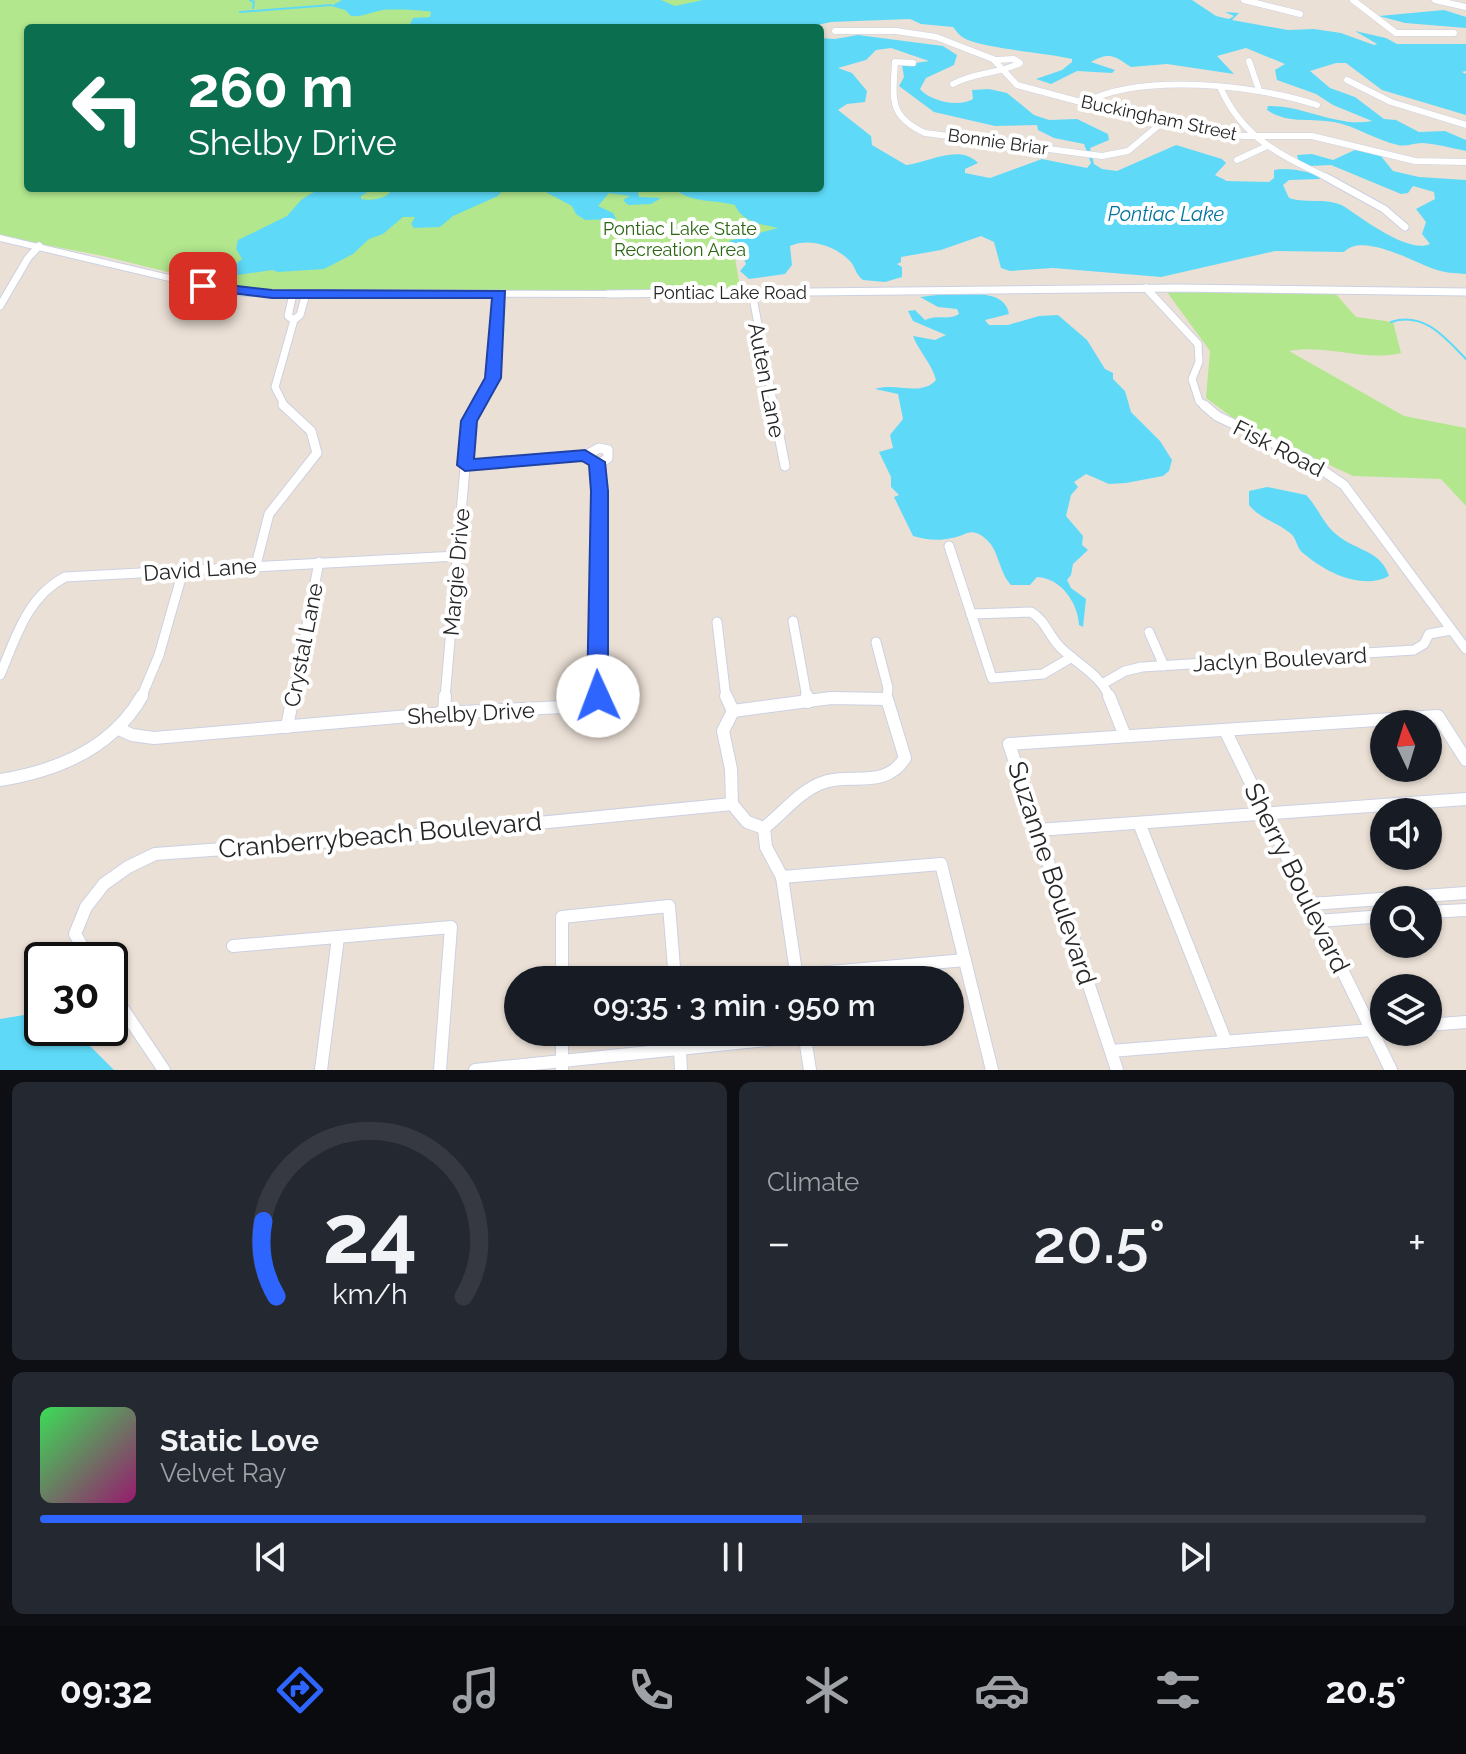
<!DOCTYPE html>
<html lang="en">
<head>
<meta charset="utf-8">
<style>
	body { margin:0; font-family:Raleway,sans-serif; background:#242831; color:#f1f3f6; height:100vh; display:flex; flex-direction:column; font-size:30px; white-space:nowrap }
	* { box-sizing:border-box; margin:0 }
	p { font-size:26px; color:#9ea1a6 }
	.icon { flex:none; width:44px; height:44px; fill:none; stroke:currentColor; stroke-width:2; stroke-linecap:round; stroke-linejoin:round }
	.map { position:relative; height:1070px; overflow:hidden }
	.panel { display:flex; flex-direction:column; gap:12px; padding:12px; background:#0d0f14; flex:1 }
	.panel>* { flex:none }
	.guide { position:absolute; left:24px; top:24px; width:800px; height:168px; border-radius:8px; box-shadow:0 2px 6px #0004; background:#0b6e4f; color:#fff; overflow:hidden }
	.needle { width:52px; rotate:356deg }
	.fabs { position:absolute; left:1370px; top:710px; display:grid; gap:16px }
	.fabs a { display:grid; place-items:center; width:72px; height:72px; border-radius:50%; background:#171b24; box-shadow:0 2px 6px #0004; font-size:40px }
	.speed { position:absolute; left:24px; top:942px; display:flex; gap:16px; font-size:40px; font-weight:700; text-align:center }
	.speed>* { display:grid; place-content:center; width:104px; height:104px; border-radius:50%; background:#171b24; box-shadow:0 2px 6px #0004; line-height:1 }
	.speed .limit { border:4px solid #111; border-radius:12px; background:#fff; color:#111 }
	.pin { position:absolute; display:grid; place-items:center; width:68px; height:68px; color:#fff; margin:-34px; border-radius:16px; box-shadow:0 4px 12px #0006 }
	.me { position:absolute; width:88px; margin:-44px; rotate:358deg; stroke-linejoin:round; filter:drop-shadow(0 0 6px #0008) }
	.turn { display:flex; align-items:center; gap:28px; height:168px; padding:0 32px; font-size:36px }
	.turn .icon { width:104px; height:104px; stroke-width:2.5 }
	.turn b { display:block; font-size:56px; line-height:68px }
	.big { font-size:60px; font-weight:600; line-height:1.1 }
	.panel .widget { flex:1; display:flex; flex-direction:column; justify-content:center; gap:12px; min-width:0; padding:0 28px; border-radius:12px; background:#242831 }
	.panel .dial { align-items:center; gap:0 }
	.dial svg { height:208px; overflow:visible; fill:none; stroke:#363941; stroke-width:7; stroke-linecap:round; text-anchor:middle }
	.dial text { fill:#f1f3f6; stroke:none }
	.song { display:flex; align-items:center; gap:24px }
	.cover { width:96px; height:96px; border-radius:12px; background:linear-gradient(135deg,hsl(130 70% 55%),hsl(320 70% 35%)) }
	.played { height:8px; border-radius:4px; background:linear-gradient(90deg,#2f65ff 55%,#363941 55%) }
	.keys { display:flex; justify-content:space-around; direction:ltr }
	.heat { display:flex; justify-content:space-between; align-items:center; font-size:44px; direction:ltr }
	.panel .tiles { flex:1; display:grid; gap:12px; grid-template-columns:1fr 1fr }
	.widget:last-child { grid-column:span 2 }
	.trip { position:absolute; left:504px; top:966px; width:460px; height:80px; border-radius:40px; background:#171b24; box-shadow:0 2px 6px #0004; font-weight:600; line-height:80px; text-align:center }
	.dock { display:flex; height:128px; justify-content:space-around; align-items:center; background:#090b0e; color:#9ea1a6 }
	.dock .icon { width:56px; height:56px }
	.dock .on { color:#2f65ff }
	.dock b { font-size:36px; color:#f1f3f6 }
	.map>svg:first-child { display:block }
	.green { fill:#b2e78d }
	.water { fill:#5edaf8; fill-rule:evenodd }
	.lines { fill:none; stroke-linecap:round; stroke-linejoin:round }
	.stream { stroke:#5edaf8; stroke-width:2 }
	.street-far3-casing { stroke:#cbd1e2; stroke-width:7 }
	.street-far2-casing { stroke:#cbd1e2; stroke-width:9 }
	.street-far1-casing { stroke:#cbd1e2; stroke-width:11 }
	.street-casing { stroke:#cbd1e2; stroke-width:14 }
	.secondary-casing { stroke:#cbd1e2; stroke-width:2 }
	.street-far3 { stroke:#fff; stroke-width:6 }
	.street-far2 { stroke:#fff; stroke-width:7 }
	.street-far1 { stroke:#fff; stroke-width:9 }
	.street { stroke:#fff; stroke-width:12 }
	.secondary { fill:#fff; fill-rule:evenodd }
	.route { fill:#2f65ff; stroke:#1f42a6; stroke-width:2 }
	.labels { text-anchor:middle; stroke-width:8; stroke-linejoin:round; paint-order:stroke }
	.far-street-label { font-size:18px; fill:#262626; stroke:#fff }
	.far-park-label { font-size:18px; fill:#2b6713; stroke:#fff }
	.far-water-label { font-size:20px; font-style:italic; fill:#02749f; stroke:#fff }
	.street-label { font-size:22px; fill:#262626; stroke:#fff }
	.near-street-label { font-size:26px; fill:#262626; stroke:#fff }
</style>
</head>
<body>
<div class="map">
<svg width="1466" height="1070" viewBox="0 0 1466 1070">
	<rect width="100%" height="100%" fill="#ebe0d6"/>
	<g class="green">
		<polygon points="0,0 739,0 750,28 28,28 28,188 716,188 772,194 783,239 732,242 741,292 245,291 103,256 0,236"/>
		<path d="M 1167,292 L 1335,293 L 1356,317 L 1393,322 L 1401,353 C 1364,362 1327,344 1289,351 L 1404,416 L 1466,428 L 1466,506 L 1441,479 L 1353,476 L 1240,423 L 1206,398 L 1210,351 Z"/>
	</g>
	<g class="water">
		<path d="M 342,0 L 661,0 L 675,6 L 703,0 L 1192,0 L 1216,16 L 1229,19 L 1234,16 L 1225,12 L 1239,13 L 1232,20 L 1288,30 L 1314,29 L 1341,33 L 1374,45 L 1377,44 L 1355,31 L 1386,38 L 1397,44 L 1466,44 L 1466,71 L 1462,72 L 1466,74 L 1466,115 L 1382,90 L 1346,63 L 1336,63 L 1310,71 L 1330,88 L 1355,97 L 1384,119 L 1396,120 L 1419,132 L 1445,131 L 1466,140 L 1466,151 C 1452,148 1437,144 1422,143 C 1413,143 1407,147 1398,145 C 1375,140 1356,126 1334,122 C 1312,118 1287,124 1267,110 L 1268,106 C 1304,105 1338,128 1372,121 L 1333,105 L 1316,94 L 1277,80 L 1275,70 L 1285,64 L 1246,48 L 1217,56 L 1234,74 L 1167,64 L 1131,67 C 1117,58 1111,50 1091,62 L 1115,70 L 1112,73 L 1077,71 L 1051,84 L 1036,79 L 1062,70 L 1072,62 L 1072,59 C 1049,53 974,48 961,36 C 958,34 956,30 953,27 L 921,24 L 910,19 L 831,22 L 804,28 L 413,28 L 410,24 L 413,18 L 430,17 L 431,12 C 424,10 392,9 383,10 C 371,12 363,17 351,16 L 345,10 L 331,6 Z"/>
		<polygon points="1444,10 1466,17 1466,28 1405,23 1379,16"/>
		<path d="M 858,35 L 943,46 L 957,55 L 954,65 L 926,78 L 920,89 C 930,101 959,108 973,99 L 972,90 L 989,89 L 1007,93 L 1034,115 L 1049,120 L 1077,119 L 1108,134 L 1109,140 L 1090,148 L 1094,164 L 1102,169 L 1117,171 L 1176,145 L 1222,159 L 1226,163 L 1215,175 L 1227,181 L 1269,182 L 1274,178 L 1274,170 C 1287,167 1305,171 1317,175 L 1320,179 L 1289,180 L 1283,185 L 1289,198 C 1308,204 1329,197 1345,207 C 1363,219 1409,254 1430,244 L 1422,234 L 1426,222 L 1416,209 L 1435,199 L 1434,192 L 1413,186 L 1408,193 L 1401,194 L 1331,165 L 1309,166 L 1299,162 L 1297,155 L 1312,154 L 1333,160 L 1357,149 L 1380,155 L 1393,171 L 1419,177 L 1466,180 L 1466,274 C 1455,273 1444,273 1434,269 C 1413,262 1363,232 1344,252 L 1275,251 L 1161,277 L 1053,268 L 1010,271 L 1001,268 L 994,242 L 981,236 L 941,250 L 901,257 L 901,262 L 897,264 L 902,267 L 902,277 L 885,282 L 863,280 C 855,274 856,267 849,260 C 835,246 809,237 790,246 L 792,265 L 785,274 L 749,279 L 740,271 L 746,264 L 742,254 L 729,241 L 778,228 C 760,224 742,222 735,205 C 712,199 692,204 673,188 L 820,188 L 820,38 L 835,39 ZM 891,48 L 929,61 L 902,65 L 904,77 L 899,86 L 934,112 L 995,126 L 1037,125 L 1038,130 L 1054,138 L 1084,144 L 1091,163 L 1087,168 L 1042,159 L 990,178 L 965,173 L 965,169 L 978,163 C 960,143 927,163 906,165 L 872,145 L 871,136 L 838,110 L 847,104 L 865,102 L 867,91 L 852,73 L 838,68 L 866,60 L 876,50 Z"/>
		<path d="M 320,188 L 374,188 L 361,196 L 361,199 C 372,201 389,199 392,188 L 504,188 L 498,196 L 453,216 L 440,227 L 414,228 L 411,224 L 415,217 L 403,217 L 383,234 L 369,239 L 353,254 L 324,269 L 278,272 L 272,270 L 238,275 L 234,272 L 233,266 L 242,259 L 236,249 L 238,240 L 287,216 L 301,200 Z"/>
		<polygon points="538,188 644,188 638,192 639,197 661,198 651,204 628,205 623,200 630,196 609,193 598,206 613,213 616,219 585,220 576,214 572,206"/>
		<path d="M 945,294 C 966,295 1005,288 1009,314 L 985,320 L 989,325 L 1008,325 L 1039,316 L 1058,315 L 1087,340 L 1105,369 L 1113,373 L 1113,379 L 1125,391 L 1131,412 L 1160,441 L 1172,460 L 1169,471 L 1163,476 L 1126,483 L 1109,484 L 1086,474 L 1074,482 L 1078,487 L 1071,495 L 1066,516 L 1083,536 L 1082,545 L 1088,550 L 1073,564 L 1071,575 L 1067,580 L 1071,588 L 1086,599 L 1083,627 L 1079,625 C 1078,603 1061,578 1037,577 L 1030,585 L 1011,585 C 999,572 999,551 987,540 C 971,525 966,536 952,538 C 939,541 926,540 913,536 L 894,497 L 899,495 L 891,487 L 891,477 L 879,452 L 893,448 L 890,435 L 903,419 L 898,394 L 875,389 C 895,382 921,397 936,380 C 932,364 918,350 913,336 L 935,340 L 946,335 L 913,321 L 908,311 L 915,310 L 925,320 C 939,314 948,321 959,314 L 957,309 L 938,307 L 920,297 Z"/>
		<path d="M 1267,487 L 1306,495 C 1318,507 1323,524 1337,535 C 1356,551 1381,550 1389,576 C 1361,591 1324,571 1303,553 C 1296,548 1297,538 1290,533 C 1277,522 1260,519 1249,505 L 1249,491 Z"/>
		<polygon points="24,1015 42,1021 42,1028 72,1028 114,1070 0,1070 0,1019"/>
	</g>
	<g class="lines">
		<g class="stream">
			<polyline points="250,0 254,2 253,8"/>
			<polyline points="240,12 331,5"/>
			<path d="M 1391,322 C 1425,311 1446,339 1466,359"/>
		</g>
		<g class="street-far3-casing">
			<g id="street-far3">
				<polyline points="1244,0 1300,14"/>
				<polyline points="1353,0 1396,33 1454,33"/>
				<polyline points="1435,0 1466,7"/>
				<polyline points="835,31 896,31 936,37 993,59 1017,85 1103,108 1243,136 1312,136 1415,161 1466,162"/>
				<polyline points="1249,61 1259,90"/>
				<path d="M 913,63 L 895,62 C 893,99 888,116 925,133 L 1102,156 L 1128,151 L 1164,121"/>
				<polyline points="1347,80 1391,102 1466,125"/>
				<path d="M 953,84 C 974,72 999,74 1020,63 L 1014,59 L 996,60"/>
				<path d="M 1221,89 C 1244,140 1283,156 1330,179"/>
				<path d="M 1084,103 C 1141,72 1257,85 1317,105"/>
				<polyline points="1237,160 1265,147"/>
			</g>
		</g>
		<g class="street-far2-casing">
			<g id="street-far2">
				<polyline points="1326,177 1384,209 1405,227"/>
				<polyline points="1146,288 1198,344 1199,362 1192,379 1199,401 1206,407"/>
				<polyline points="752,293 774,407"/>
				<polyline points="293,294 288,316 294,320"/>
				<polyline points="608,294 1178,288 1466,292"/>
				<polyline points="0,306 28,258 39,246"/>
				<polyline points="285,407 275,387 294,320 300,315 306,294"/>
				<polyline points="477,407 493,378 499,294"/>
			</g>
		</g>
		<g class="street-far1-casing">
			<g id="street-far1">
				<polyline points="773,405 785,466"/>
				<polyline points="1204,405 1217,416 1306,459 1344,485 1466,649"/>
				<polyline points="585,456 599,448 608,450 608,458 598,465"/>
				<polyline points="465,465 585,456 597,462 600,491 598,696 594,698"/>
				<polyline points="949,546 992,678 1043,674 1072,657"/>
				<polyline points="256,565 269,514 317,453 311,431 283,405"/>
				<path d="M 971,614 L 1031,612 C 1045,620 1049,636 1060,647 C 1078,665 1100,674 1110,698"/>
				<polyline points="793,621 807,698"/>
				<polyline points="717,622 726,698"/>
				<polyline points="1149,632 1164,666"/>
				<polyline points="876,642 888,688 887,698"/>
				<path d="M 0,675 C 16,637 27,597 65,577 L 457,556"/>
				<polyline points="1104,683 1125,671 1142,667 1414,650 1424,644 1429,634 1451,630"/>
				<polyline points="141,698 159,655 183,571"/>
				<polyline points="293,698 319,562"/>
				<polyline points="445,698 469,421 478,405"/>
				<polyline points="830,698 882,698"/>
			</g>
		</g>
		<g class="street-casing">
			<g id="street">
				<polyline points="726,696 733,711"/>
				<polyline points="807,696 808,702"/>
				<polyline points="1109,696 1125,736"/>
				<path d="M 733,711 L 831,698 L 887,699 L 905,758 C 884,791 849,771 819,784 C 797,794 782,814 764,828"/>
				<polyline points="733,711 723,731 731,769 732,804 747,822 764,828"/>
				<polyline points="444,713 445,696"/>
				<polyline points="287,727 293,696"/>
				<polyline points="119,729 132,735 154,738 444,713 582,706 597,696"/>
				<polyline points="1225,730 1391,1070"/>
				<path d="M 0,780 C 57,771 112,749 142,696"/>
				<polyline points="1139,823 1226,1042"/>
				<polyline points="764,828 766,847 782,877 797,979"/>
				<polyline points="1038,830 1466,799"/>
				<polyline points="782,877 941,864 992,1070"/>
				<polyline points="1311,904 1466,893"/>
				<polyline points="1428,912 1466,910"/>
				<polyline points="1318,921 1384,916"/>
				<polyline points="233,946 451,927 440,1070"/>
				<polyline points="90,960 75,934 86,907 104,884 128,867 155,854 415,835 732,804"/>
				<polyline points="796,975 965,960"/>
				<polyline points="562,980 562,917 669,906 675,980"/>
				<polyline points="110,990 164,1070"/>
				<polyline points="1428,1025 1466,1022"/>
				<polyline points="562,1032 562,1070"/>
				<polyline points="679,1032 681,1070"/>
				<polyline points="804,1032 810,1070"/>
				<polyline points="1111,1051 1384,1029"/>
				<polyline points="321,1070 338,938"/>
				<polyline points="475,1070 805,1036"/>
				<polyline points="1117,1070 1009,744 1438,716 1466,760"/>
			</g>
		</g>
		<g class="secondary-casing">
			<polygon id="secondary" points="0,235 203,283 245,290 608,291 614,294 608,297 245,296 203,289 0,241"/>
		</g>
		<use href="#street-far3" class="street-far3"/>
		<use href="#street-far2" class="street-far2"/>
		<use href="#street-far1" class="street-far1"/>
		<use href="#street" class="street"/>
		<use href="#secondary" class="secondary"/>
	</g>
	<polygon class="route" points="203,282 272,290 505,291 501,378 477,421 474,459 585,450 605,462 608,491 608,696 605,702 590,702 587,696 591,491 589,465 582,461 465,471 457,465 461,421 485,378 492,298 272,298 198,289 196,286"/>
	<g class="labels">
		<g class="far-street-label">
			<text transform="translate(1159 118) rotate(12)" y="6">Buckingham Street</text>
			<text transform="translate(998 142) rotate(8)" y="6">Bonnie Briar</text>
			<text x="730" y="299">Pontiac Lake Road</text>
		</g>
		<g class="far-park-label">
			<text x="680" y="235">Pontiac Lake State<tspan x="680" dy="21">Recreation Area</tspan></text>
		</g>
		<g class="far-water-label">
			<text x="1166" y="221">Pontiac Lake</text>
		</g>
		<g class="street-label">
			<text transform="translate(767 380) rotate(79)" y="8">Auten Lane</text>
			<text transform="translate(1279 448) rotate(27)" y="8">Fisk Road</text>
			<text transform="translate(200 569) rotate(-4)" y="8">David Lane</text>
			<text transform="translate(456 572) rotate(-85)" y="8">Margie Drive</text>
			<text transform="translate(303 645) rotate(-79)" y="8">Crystal Lane</text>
			<text transform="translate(1280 659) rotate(-3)" y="8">Jaclyn Boulevard</text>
			<text transform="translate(471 713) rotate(-3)" y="8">Shelby Drive</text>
		</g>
		<g class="near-street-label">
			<text transform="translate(380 835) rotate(-5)" y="9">Cranberrybeach Boulevard</text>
			<text transform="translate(1052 873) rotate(72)" y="9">Suzanne Boulevard</text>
			<text transform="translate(1297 878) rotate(64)" y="9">Sherry Boulevard</text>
		</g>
	</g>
</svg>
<div class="fabs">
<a><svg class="needle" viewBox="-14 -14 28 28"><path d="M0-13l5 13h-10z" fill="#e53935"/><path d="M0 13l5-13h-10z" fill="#9ea1a6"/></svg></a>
<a><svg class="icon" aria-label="sound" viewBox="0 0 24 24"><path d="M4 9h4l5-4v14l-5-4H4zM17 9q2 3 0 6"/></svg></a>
<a><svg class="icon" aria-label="search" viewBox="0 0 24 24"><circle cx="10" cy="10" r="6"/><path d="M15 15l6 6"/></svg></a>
<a><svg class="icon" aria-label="layers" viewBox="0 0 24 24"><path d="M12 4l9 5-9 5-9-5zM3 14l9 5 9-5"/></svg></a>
</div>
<div class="speed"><div class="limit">30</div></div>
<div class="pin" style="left:203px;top:286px;background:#d93025"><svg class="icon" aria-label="arrive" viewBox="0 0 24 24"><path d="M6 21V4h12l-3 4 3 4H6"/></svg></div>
<svg class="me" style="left:598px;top:696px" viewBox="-20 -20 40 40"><circle r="19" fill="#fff"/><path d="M0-13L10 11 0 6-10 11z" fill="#2f65ff"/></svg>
<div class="trip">09:35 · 3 min · 950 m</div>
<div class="guide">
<div class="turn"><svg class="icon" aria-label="left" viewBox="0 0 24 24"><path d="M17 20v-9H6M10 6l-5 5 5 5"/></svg><div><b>260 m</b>Shelby Drive</div></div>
</div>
</div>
<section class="panel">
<div class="tiles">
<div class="widget dial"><svg viewBox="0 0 100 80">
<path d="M14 69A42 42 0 1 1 86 69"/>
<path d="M14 69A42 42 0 0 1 9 40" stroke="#2f65ff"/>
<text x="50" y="56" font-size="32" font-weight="700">24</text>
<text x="50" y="72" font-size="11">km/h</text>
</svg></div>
<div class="widget"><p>Climate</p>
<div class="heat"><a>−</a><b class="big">20.5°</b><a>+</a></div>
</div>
<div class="widget">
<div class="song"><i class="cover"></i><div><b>Static Love</b><p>Velvet Ray</p></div></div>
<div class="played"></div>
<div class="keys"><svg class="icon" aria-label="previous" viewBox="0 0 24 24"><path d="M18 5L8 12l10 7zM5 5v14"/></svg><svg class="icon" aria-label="pause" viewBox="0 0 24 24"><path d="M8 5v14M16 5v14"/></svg><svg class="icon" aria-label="next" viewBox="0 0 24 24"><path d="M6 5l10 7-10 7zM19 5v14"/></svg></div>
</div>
</div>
</section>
<nav class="dock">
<b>09:32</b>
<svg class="icon on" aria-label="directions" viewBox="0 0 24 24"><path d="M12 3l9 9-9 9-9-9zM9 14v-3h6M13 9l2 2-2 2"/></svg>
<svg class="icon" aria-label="music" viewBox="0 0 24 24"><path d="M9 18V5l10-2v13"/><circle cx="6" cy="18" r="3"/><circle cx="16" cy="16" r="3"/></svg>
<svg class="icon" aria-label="phone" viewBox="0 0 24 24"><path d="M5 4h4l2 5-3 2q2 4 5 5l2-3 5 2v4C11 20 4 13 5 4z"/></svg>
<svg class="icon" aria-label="climate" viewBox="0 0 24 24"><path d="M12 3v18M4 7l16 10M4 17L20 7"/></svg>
<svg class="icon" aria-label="car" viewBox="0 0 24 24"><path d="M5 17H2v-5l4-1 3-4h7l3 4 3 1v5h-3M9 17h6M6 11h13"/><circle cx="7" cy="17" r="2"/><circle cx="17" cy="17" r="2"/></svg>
<svg class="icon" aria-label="filters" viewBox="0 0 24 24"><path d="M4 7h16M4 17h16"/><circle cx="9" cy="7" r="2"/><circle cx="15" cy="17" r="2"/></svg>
<b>20.5°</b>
</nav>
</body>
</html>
